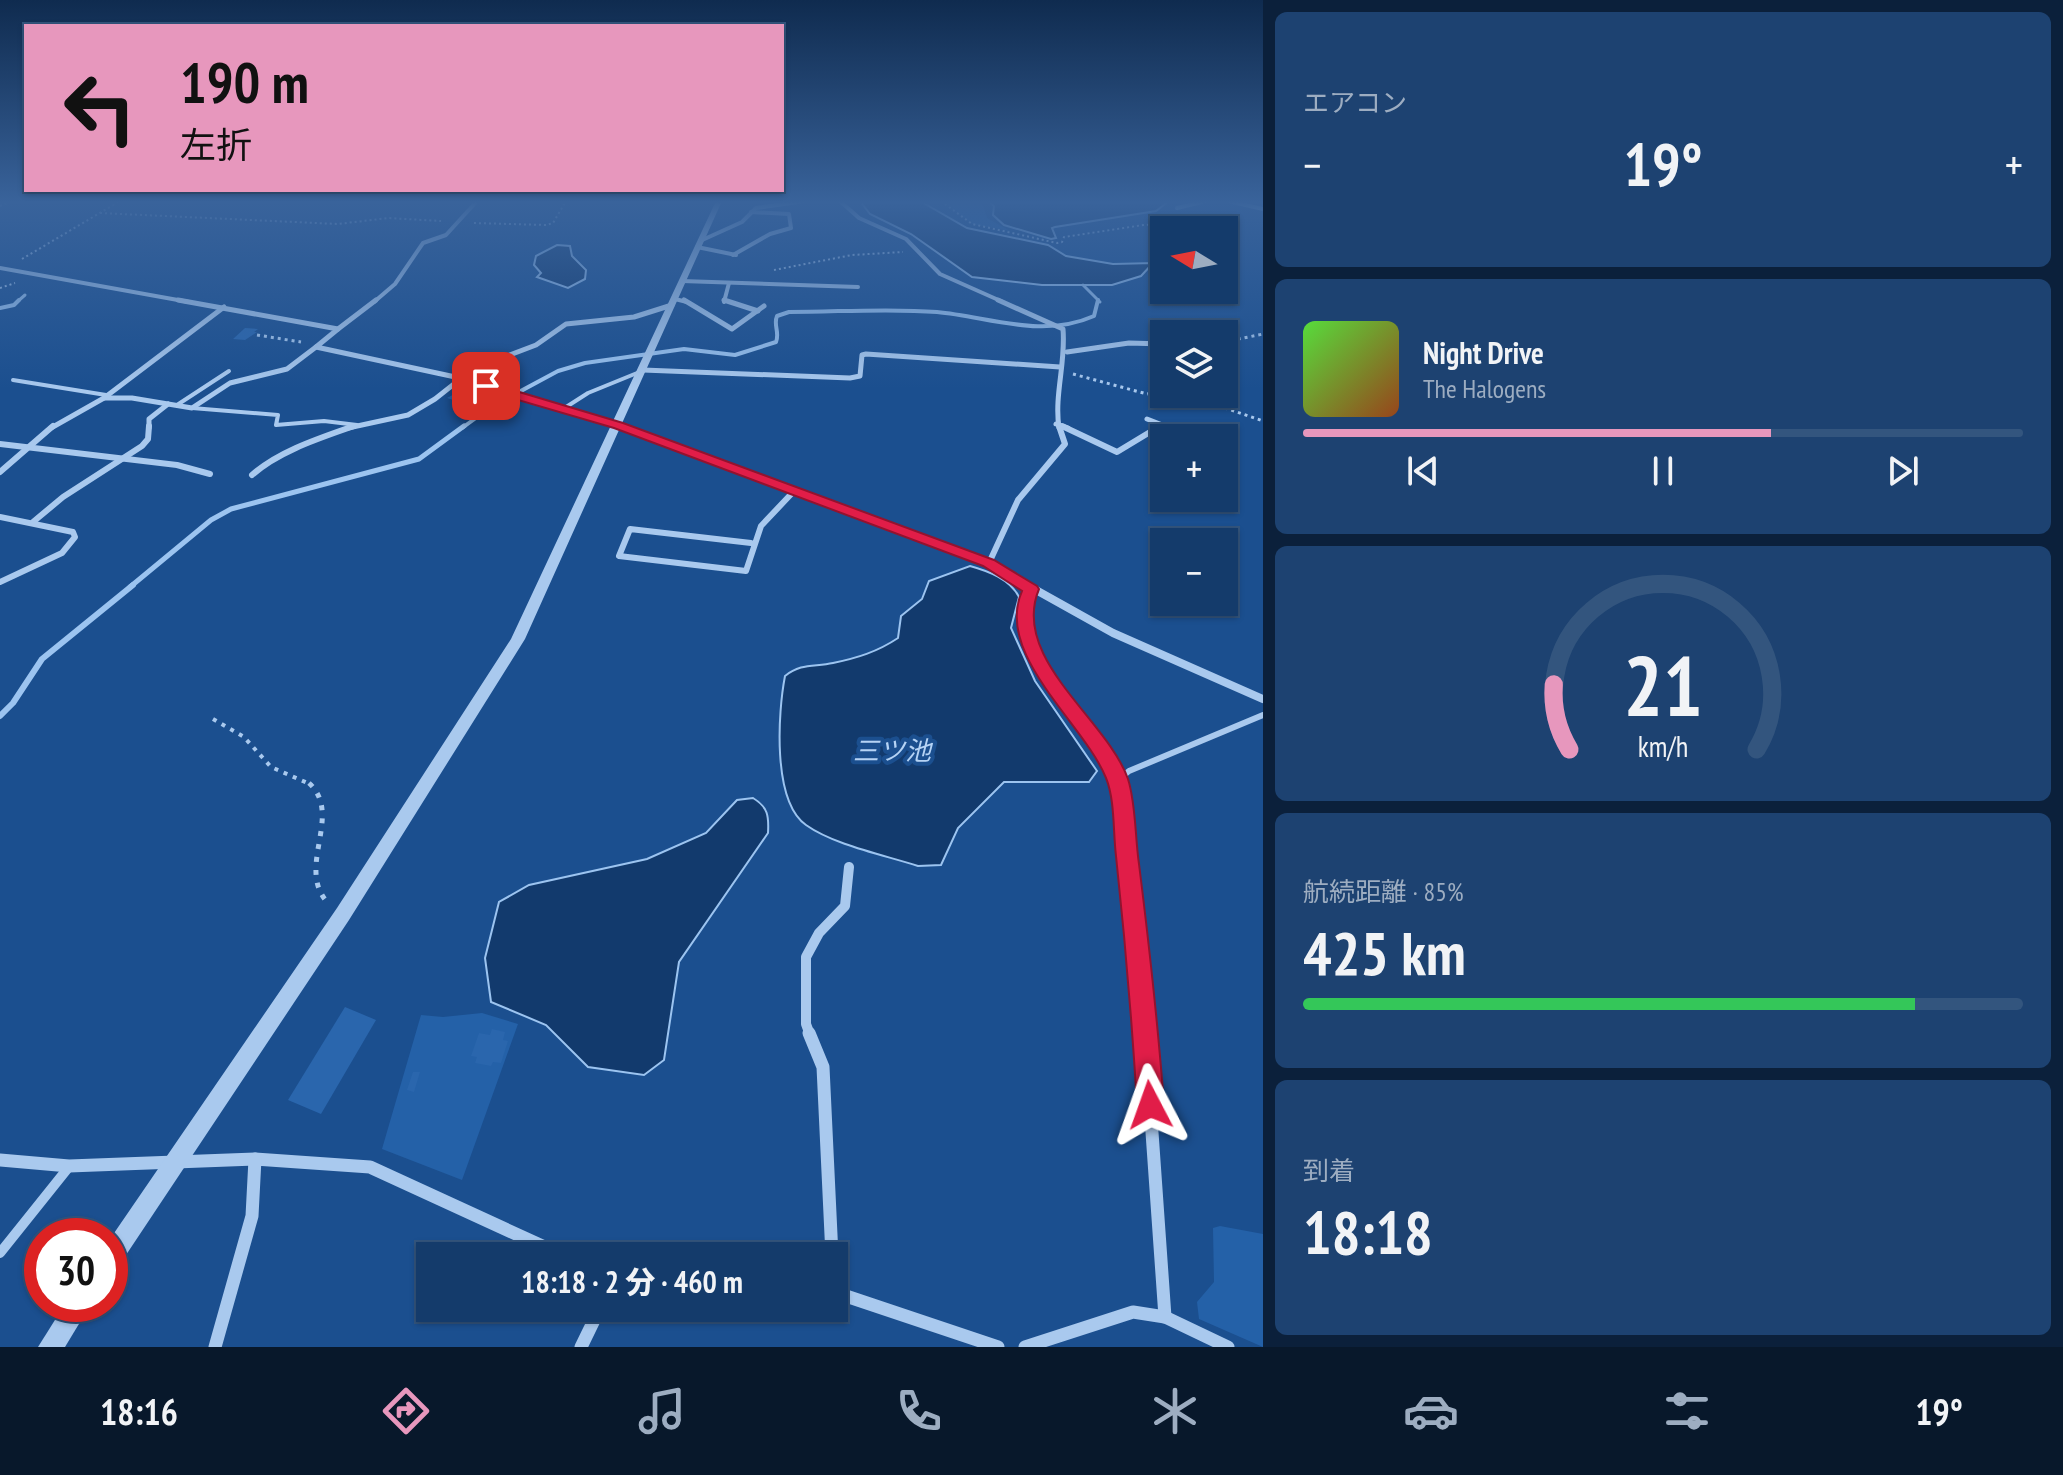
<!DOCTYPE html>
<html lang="ja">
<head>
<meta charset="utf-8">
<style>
	body { margin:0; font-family:"PT Sans Narrow","Noto Sans JP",sans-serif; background:#1d4271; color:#f1f3f6; height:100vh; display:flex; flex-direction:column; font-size:30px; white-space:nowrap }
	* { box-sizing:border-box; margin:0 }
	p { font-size:26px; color:#9dadc1 }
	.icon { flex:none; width:44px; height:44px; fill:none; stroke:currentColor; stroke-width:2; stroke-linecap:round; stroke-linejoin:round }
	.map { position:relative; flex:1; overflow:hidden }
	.sheet { display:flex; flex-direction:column; gap:12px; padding:12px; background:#0b203b; width:800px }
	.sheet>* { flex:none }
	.banner { position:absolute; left:24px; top:24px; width:760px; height:168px; border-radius:0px; box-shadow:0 2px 6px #0004,0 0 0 2px #33557e; background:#e797bd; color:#111; overflow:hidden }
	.needle { width:52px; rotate:280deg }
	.controls { position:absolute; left:1150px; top:216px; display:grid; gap:16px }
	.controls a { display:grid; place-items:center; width:88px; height:88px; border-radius:0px; background:#143b6b; box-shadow:0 2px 6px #0004,0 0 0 2px #33557e; font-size:40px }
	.speed { position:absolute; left:24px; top:1218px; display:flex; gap:16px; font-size:40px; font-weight:700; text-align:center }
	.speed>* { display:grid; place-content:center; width:104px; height:104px; border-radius:50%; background:#143b6b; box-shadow:0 2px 6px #0004,0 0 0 2px #33557e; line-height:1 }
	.speed .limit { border:12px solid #d22; background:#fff; color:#111 }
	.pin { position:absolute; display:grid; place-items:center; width:68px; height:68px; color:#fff; margin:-34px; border-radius:16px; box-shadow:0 4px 12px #0006 }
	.me { position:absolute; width:88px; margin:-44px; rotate:356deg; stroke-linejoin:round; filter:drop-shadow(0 0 6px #0008) }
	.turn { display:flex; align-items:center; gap:28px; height:168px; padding:0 24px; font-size:36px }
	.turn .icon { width:104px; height:104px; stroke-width:2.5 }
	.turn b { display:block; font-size:56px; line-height:68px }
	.big { font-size:60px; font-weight:800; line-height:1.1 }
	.sheet .tile { flex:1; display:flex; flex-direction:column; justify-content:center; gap:12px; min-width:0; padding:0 28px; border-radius:12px; background:#1d4271 }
	.sheet .dial { align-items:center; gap:0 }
	.dial svg { height:208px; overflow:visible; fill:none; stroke:#33557e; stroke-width:7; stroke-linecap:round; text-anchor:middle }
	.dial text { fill:#f1f3f6; stroke:none }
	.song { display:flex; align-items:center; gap:24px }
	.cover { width:96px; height:96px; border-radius:12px; background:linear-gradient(135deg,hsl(110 70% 55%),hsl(20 70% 35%)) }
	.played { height:8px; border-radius:4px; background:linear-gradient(90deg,#e797bd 65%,#33557e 65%) }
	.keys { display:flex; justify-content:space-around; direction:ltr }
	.heat { display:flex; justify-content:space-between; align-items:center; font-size:44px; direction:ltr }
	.charge { height:12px; border-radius:6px; background:linear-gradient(90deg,#34c759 85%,#33557e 0) }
	.trip { position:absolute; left:416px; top:1242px; width:432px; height:80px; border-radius:0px; background:#143b6b; box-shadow:0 2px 6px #0004,0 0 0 2px #33557e; font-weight:800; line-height:80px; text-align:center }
	.tabs { display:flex; height:128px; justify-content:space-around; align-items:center; background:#08182b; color:#9dadc1 }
	.tabs .icon { width:56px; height:56px }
	.tabs .active { color:#e797bd }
	.tabs b { font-size:36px; color:#f1f3f6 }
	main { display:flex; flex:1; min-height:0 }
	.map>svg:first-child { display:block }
	.green { fill:#2461a8 }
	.water { fill:#123a6d; stroke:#9cc4f0; stroke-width:2 }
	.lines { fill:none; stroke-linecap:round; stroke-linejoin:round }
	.stream-far3 { stroke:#9cc4f0; stroke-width:3 }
	.stream-far2 { stroke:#9cc4f0; stroke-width:4 }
	.stream-far1 { stroke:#9cc4f0; stroke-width:5 }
	.stream { stroke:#9cc4f0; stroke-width:6 }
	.building { fill:#2a66ad }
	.path-far3 { stroke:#a9c9ee; stroke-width:2; stroke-dasharray:2 3; stroke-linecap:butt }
	.path-far2 { stroke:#a9c9ee; stroke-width:3; stroke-dasharray:3 4; stroke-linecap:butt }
	.path-far1 { stroke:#a9c9ee; stroke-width:4; stroke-dasharray:4 6; stroke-linecap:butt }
	.path { stroke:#a9c9ee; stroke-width:5; stroke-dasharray:5 8; stroke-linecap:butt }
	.service-far2 { stroke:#a9c9ee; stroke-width:4 }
	.service-far1 { stroke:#a9c9ee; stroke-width:6 }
	.service { stroke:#a9c9ee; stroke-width:10 }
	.minor-far5 { stroke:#a9c9ee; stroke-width:4 }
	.minor-far4 { stroke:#a9c9ee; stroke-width:5 }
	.minor-far3 { stroke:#a9c9ee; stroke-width:6 }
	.minor-far2 { stroke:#a9c9ee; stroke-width:8 }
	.minor-far1 { stroke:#a9c9ee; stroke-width:10 }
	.minor { stroke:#a9c9ee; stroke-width:13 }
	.tertiary { fill:#a9c9ee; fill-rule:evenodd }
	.route { fill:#e11d48; stroke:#92132f; stroke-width:2 }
	.labels { text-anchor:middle; stroke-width:8; stroke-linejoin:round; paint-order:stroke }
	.water-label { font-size:26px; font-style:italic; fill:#b5d3f5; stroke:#1b4f8f }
</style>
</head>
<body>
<main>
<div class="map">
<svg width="1263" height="1347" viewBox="0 0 1263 1347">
	<rect width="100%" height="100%" fill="#1b4f8f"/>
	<g class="green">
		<polygon points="942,201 982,202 987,218 1010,231 972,224"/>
		<polygon points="482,1013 518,1024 462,1180 382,1149 421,1015 443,1017"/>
		<polygon points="1220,1226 1263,1234 1263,1347 1199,1319 1197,1302 1214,1282 1213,1228"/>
	</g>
	<g class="water">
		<polygon points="860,201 920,201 967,228 1048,245 1066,256 1113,264 1153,263 1141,276 1112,285 1042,285 972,277 911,234 870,214"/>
		<polygon points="988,201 1169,201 1156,211 1055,227 1052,228 1056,238 1051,239 1004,225 993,215 994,206"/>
		<polygon points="557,245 570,246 572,256 586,270 585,279 568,288 537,277 541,273 534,265 536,256"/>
		<path d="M 970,566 C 988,571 1010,579 1019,597 L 1011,628 L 1035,681 L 1097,771 L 1089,782 L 1004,782 L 958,828 L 941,865 L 918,866 C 884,855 834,845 806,825 C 772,801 778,712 785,676 C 801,663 814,667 833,663 C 857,658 877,652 898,638 L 901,616 L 922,599 L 929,581 Z"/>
		<path d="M 753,798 C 768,807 769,816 768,833 L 679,962 L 664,1060 L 644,1075 L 588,1067 L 546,1025 L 491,1002 L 485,958 L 499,902 L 529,885 L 647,859 L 706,833 L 737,800 Z"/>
	</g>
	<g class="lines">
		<g class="stream-far3">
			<polyline points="1083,285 1100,302"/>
			<polyline points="17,302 25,295"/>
		</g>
		<g class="stream-far2">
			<polyline points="0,308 14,305 19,300"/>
			<path d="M 462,428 L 491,407 L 558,371 L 585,363 L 684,349 L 735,355 L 776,342 C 780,332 773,325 777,316 L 789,312 C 838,312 888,308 937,312 C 990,317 1042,339 1094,316 L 1098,300"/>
		</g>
		<polyline class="stream-far1" points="130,587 211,520 231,509 419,459 464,426"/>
		<polyline class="stream" points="0,716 13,703 42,659 133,585"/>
	</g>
	<g class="building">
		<polygon points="245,328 258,329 254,332 257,332 245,340 233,339"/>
		<polygon points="469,386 499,395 479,408 447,398"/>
		<polygon points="345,1007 376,1020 321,1114 288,1100"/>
		<polygon points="492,1029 505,1032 503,1040 508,1041 501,1063 493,1062 491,1066 475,1063 477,1057 471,1056 479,1033 490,1035"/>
		<polygon points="413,1072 420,1072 414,1092 407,1090"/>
	</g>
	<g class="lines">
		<g class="path-far3">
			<polyline points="941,201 972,224 1057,243 1062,242 1064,237 1143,225 1210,221"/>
			<polyline points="0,206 11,201"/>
			<polyline points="100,213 338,224 388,218 441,221"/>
			<polyline points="474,223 546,225 553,223 566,201"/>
			<polyline points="22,259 120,201"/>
			<polyline points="774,270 852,255 903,252"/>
			<polyline points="0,288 15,283"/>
		</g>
		<g class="path-far2">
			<polyline points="257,335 301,342"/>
			<polyline points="1224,342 1263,334"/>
			<polyline points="1073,374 1147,394 1164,391"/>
			<polyline points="1185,394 1263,421"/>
		</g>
		<polyline class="path-far1" points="213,719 244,737 271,767 312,785"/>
		<path class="path" d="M 309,783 C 344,815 295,868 328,903"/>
		<g class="service-far2">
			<polyline points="13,380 106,395"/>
			<polyline points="177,405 229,371"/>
			<polyline points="192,408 278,415 276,425 324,421 357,425"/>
			<polyline points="563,409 588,393 642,371"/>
		</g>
		<polyline class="service-far1" points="1118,780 1129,771 1263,715"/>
		<polyline class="service" points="0,1253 68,1168"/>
		<g class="minor-far5">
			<polyline points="840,201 859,218 906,239 940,274 1003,302"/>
			<polyline points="1228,201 1263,209"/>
			<polyline points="1177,208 1206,201"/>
			<polyline points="700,241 742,222 756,208 805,201"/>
			<polyline points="697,247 736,255"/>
			<polyline points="733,255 770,234 791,228 789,214 751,212"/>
			<polyline points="0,268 189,302"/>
			<polyline points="682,281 858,287"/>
			<polyline points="675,299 687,302"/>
			<polyline points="374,302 395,284 423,243 446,235 477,201"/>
			<polyline points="724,302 729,283"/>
		</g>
		<g class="minor-far4">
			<polyline points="178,300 338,329 316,347 460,378 624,428"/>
			<polyline points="684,300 732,329 764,306"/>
			<polyline points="724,300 758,311"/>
			<path d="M 998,300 L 1063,329 C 1066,363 1054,395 1059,428"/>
			<polyline points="338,329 376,300"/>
			<polyline points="1067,352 1129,343 1164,344"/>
			<polyline points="643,370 850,378 860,376 862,355 866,354 1060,367"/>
			<polyline points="104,398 132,398 192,408 230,383 287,369 316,347"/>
			<polyline points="1147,419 1170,428"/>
			<polyline points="1056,424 1068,428"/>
			<polyline points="51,428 104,398 224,307"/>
			<polyline points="149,428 149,419 168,404"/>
			<polyline points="348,428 408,415 435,399 473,369 536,345 566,324 634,317 672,305"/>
			<polyline points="1157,428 1162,425"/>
		</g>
		<g class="minor-far3">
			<polyline points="619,426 989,563 1031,587"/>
			<polyline points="1062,426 1117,452 1160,426"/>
			<polyline points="1165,426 1194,438"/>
			<polyline points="0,444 177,465 210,474"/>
			<polyline points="0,472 53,426"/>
			<path d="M 252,475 C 279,451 320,438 354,426"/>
			<polyline points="0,517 73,532 75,537 62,553 0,582"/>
			<polyline points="33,522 63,497 142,446 148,439 149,426"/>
			<polyline points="751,543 630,529 619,556 746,571 761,526 794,491"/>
			<polyline points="989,563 1018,500 1065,444 1059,426"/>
		</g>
		<g class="minor-far2">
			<polyline points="1027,585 1113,633 1263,699"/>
			<path d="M 1031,589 C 1016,658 1061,690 1097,741 C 1106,755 1116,769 1119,785"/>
		</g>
		<g class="minor-far1">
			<polyline points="1119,783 1145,1035"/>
			<polyline points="810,1035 806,1024 806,957 819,933 845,906 849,867"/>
		</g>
		<g class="minor">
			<polyline points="809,1033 823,1067 832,1256"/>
			<polyline points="1145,1033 1165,1317"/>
			<polyline points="0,1160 69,1166 255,1159 370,1167 564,1256"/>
			<polyline points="834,1292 998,1347"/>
			<polyline points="215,1347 252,1216 255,1159"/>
			<polyline points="581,1347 600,1308"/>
			<polyline points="1025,1347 1133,1312 1165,1317 1228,1347"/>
		</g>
		<g class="tertiary">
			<polygon points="716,201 722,201 525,639 349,920 118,1267 110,1271 110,1239 337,908 511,639"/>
			<polygon points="65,1304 91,1304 65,1347 38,1347"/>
		</g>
	</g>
	<linearGradient id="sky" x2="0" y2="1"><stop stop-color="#0f2b4f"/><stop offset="0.52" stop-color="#39639b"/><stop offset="1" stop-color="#39639b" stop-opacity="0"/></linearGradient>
	<rect width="1263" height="389" fill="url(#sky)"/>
	<path class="route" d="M 486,382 L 623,423 L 994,560 L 1037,586 L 1039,589 C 1010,659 1107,719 1128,779 C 1136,804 1135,837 1139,864 C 1149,944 1158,1024 1164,1105 L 1160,1115 L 1150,1119 L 1141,1115 L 1137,1105 C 1132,1022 1125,939 1116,856 C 1113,832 1115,800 1106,778 C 1084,723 994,655 1022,591 L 983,566 L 614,428 L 481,389 L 480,386 Z"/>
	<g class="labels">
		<g class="water-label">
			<text x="892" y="760">三ツ池</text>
		</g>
	</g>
</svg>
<div class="controls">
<a><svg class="needle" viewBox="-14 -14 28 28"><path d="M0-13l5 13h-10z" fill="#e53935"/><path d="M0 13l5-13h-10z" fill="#9dadc1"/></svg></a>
<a><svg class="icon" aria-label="layers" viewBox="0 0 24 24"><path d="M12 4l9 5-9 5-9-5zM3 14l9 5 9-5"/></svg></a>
<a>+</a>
<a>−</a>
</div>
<div class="speed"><div class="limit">30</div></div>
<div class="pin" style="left:486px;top:386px;background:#d93025"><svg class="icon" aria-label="arrive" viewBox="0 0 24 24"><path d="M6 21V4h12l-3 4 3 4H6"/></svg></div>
<svg class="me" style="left:1150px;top:1105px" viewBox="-20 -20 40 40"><path d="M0-17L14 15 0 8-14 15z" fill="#e11d48" stroke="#fff" stroke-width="4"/></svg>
<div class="trip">18:18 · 2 分 · 460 m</div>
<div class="banner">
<div class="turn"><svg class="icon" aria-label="left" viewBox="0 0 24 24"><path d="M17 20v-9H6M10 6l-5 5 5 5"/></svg><div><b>190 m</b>左折</div></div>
</div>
</div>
<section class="sheet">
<div class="tile"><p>エアコン</p>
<div class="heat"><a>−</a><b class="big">19°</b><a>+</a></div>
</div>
<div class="tile">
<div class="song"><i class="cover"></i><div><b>Night Drive</b><p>The Halogens</p></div></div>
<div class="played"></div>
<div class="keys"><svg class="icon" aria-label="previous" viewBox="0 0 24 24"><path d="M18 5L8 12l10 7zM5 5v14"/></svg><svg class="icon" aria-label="pause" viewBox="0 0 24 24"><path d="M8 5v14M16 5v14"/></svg><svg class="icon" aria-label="next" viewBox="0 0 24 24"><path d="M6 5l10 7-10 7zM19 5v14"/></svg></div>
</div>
<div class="tile dial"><svg viewBox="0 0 100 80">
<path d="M14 69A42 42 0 1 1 86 69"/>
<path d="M14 69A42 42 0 0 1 8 44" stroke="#e797bd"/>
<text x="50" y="56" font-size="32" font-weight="700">21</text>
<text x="50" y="72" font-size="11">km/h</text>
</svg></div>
<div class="tile"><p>航続距離 · 85%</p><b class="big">425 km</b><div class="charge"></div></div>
<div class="tile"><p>到着</p><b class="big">18:18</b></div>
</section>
</main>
<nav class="tabs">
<b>18:16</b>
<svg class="icon active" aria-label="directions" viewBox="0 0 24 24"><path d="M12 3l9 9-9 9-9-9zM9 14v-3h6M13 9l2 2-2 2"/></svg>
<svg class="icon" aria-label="music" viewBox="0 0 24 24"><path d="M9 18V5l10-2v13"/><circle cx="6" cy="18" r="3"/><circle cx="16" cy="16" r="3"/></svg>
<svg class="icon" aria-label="phone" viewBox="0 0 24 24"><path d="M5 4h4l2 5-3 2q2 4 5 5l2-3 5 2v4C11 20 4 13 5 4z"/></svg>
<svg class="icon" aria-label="climate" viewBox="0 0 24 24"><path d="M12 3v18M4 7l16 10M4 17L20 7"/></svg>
<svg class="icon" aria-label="car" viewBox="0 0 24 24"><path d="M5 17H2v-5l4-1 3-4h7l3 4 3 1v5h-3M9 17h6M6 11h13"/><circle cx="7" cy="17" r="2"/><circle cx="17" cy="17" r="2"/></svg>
<svg class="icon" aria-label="filters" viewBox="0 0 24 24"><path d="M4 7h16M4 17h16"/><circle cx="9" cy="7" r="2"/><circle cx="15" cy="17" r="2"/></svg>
<b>19°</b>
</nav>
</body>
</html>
